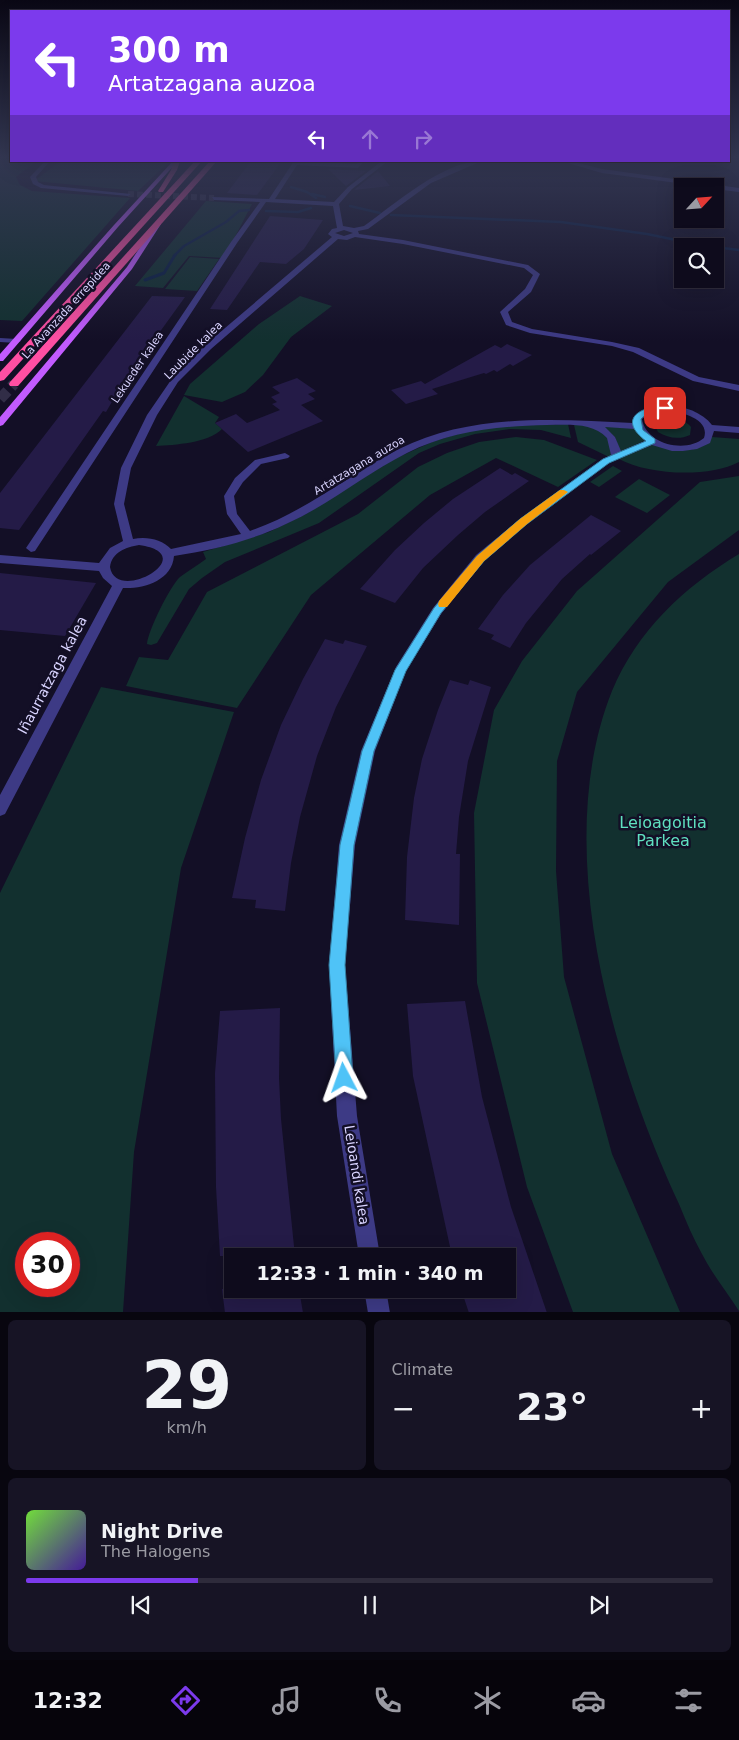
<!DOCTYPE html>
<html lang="en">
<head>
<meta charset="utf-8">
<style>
	body { margin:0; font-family:"DejaVu Sans",sans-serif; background:#171425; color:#f1f3f6; height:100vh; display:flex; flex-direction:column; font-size:19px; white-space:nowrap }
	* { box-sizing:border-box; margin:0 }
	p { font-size:16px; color:#9b9ba3 }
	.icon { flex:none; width:28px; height:28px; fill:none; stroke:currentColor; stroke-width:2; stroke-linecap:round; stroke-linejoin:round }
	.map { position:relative; height:1312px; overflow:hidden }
	.details { display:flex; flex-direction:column; gap:8px; padding:8px; background:#08060f; flex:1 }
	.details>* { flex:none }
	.guide { position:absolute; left:10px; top:10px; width:720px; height:152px; border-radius:0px; box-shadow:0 5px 20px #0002,0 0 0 1px #2e2b3b; background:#7c3aed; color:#fff; overflow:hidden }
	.needle { width:32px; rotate:64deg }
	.buttons { position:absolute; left:674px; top:178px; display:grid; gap:10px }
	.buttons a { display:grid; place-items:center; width:50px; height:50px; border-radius:0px; background:#0e0b1c; box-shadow:0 5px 20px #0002,0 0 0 1px #2e2b3b; font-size:25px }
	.speed { position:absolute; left:15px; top:1232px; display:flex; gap:10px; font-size:25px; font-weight:700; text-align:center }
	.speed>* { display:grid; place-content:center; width:65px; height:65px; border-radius:50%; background:#0e0b1c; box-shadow:0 5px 20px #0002,0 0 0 1px #2e2b3b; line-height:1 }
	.speed .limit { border:8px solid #d22; background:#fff; color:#111 }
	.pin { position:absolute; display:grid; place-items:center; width:42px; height:42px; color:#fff; margin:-21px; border-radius:10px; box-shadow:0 2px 8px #0006 }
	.me { position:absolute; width:55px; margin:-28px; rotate:356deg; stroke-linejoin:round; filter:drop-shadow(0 0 4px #0008) }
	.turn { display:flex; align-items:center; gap:18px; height:105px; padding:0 15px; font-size:22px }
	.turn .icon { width:65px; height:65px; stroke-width:2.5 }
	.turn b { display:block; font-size:35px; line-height:42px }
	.lanes { display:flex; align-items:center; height:48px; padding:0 15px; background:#0003; justify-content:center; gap:25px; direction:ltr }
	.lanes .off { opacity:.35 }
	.big { font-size:38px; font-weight:700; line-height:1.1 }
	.details .card { flex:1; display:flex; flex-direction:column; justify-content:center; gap:8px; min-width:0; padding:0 18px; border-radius:8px; background:#171425 }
	.details .dial { align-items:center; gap:0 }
	.dial b { font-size:65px; line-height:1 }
	.song { display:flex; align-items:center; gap:15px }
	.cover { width:60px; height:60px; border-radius:8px; background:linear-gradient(135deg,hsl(100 70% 55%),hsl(260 70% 35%)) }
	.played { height:5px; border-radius:2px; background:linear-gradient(90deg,#7c3aed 25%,#2e2b3b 25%) }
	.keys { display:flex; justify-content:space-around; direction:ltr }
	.heat { display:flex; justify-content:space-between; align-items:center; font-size:28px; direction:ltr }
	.details .tiles { flex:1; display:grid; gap:8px; grid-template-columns:1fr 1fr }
	.card:last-child { grid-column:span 2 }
	.trip { position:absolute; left:224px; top:1248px; width:292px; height:50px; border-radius:0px; background:#0e0b1c; box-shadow:0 5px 20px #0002,0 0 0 1px #2e2b3b; font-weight:700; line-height:50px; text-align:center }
	.menu { display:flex; height:80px; justify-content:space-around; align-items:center; background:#06040b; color:#9b9ba3 }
	.menu .icon { width:35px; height:35px }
	.menu .on { color:#7c3aed }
	.menu b { font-size:22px; color:#f1f3f6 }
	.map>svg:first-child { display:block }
	.green { fill:#12302f; fill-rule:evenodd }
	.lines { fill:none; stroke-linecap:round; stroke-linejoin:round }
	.stream-far1 { stroke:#0a1f44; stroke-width:2.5 }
	.stream { stroke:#0a1f44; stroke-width:3 }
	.building { fill:#241b47 }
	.minor-tunnel { stroke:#312d47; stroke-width:6; stroke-dasharray:6 3; stroke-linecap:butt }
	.highway-tunnel { stroke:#312d47; stroke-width:11; stroke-dasharray:11 5.5; stroke-linecap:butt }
	.minor { fill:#3d3a85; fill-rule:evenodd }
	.major { fill:#c25bff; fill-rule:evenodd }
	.highway { fill:#ff4fa3; fill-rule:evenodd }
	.route { fill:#4fc3f7; stroke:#337fa1 }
	.slow { fill:#f59e0b }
	.labels { text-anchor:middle; stroke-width:5; stroke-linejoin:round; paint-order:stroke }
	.far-street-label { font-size:11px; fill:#d9d4ff; stroke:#130f26 }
	.street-label { font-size:14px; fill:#d9d4ff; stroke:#130f26 }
	.near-park-label { font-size:16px; fill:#5fe0c0; stroke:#130f26 }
</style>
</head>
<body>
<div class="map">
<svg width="739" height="1313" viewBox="0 0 739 1313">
	<rect width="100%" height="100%" fill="#130f26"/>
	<g class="green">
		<polygon points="0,158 11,158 11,161 37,161 16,177 20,185 32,191 130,198 22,321 0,320"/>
		<polygon points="61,161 170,161 138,191 34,181"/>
		<polygon points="206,201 252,204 224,258 189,256 163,288 135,286"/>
		<polygon points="190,257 219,259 197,291 165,289"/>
		<polygon points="300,296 332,306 291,337 263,375 245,392 222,402 184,395 190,384 259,324"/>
		<path d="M 184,396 L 219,417 L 215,423 L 222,429 C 208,443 175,445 156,446 Z"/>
		<path d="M 668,417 C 677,418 685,420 691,427 L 690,435 C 679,440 668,438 658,432 L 654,424 L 656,420 Z"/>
		<path d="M 568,424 L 571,438 L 541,430 L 510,429 L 475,434 L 440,444 L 419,453 L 319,523 L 225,562 L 202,578 L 189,589 L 157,643 L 151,645 L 147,644 C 148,631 170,586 180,577 C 188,571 198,565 206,559 L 203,552 L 269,532 L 306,514 L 392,460 L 432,442 L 467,431 L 496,426 Z"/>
		<polygon points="574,425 591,425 608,436 614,455 609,457 578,442"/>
		<polygon points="602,426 634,427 646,440 620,452 615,437"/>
		<polygon points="516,437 544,440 597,460 558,487 496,458 430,495 311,595 237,708 126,686 139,657 168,660 207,592 358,514 418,467 447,453 479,442"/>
		<path d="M 712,437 L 739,439 L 739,462 C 709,478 648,475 619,459 L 653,443 C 674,451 696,456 712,437 Z"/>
		<polygon points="613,466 622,471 599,487 590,482"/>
		<polygon points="739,476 739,530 668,582 577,692 557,761 556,871 564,977 612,1154 680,1312 573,1312 527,1187 477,983 474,813 494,710 522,661 577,591 700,482"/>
		<polygon points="639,479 670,495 647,513 615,497"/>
		<path d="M 739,554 L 739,1311 C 727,1292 712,1274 702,1254 C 693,1238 686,1221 679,1204 C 612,1060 550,846 612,691 C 637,631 684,587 739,554 Z"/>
		<path d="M 101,687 L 234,712 L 181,868 L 134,1152 L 123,1312 L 0,1312 L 0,893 ZM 26,1244 L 69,1244 L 69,1286 L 26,1286 Z"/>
	</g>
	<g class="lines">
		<g class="stream-far1">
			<polyline points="291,187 307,192 316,198"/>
			<polyline points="312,194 325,197"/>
			<polyline points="350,206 380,213"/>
			<polyline points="266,211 298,212 311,208"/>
			<polyline points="391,215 561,222 647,234 705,246"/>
			<polyline points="715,247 739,250"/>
			<polyline points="174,256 184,246 226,222 239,211 249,210"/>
		</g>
		<polyline class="stream" points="145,280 164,273 175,255"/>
	</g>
	<g class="building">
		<polygon points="251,161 282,161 257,195 227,193"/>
		<polygon points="328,169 366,171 346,186"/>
		<polygon points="378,171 390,186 354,190"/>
		<polygon points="270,216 323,220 304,249 286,264 260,262 227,310 210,309"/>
		<polygon points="152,296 185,297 123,383 106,412 103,411 19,530 0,528 0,493"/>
		<polygon points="507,344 532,355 513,366 510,364 497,372 494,370 486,374 484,373 432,389 438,394 406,404 391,390 421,381 425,384 495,345 501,348"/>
		<polygon points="297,378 316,391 308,394 315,399 301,405 323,421 248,452 215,423 236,414 247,423 280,410 272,404 277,402 271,397 280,393 272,387"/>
		<polygon points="500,468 512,475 515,473 529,481 485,512 458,535 423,568 395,603 360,589 395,550 424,523 453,499"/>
		<polygon points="591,515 621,531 591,555 590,554 562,579 526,623 510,648 491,639 494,635 478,629 503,595 530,565"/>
		<polygon points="0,573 96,583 65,636 0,630"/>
		<polygon points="325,639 343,644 345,640 367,646 336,707 317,756 300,817 291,863 285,911 255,908 256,900 232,898 245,838 261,780 281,725 303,679"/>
		<polygon points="450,680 468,685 470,680 491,687 468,761 459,817 456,854 460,854 459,925 405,920 407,857 414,798 422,759 438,710"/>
		<polygon points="465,1001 482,1097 511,1207 547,1313 469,1313 461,1289 508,1289 508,1256 452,1256 413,1076 407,1004"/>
		<polygon points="280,1008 279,1078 281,1119 295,1256 220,1256 216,1187 215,1073 220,1011"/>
		<polygon points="222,1289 299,1289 303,1313 225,1313"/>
	</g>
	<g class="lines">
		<polyline class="minor-tunnel" points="128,194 214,198"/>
		<polyline class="highway-tunnel" points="0,399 14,384"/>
		<g class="minor">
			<polygon points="45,161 50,161 36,177 38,182 44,185 131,194 128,196 41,188 33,184 30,177"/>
			<path d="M 294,161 L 357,164 L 359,161 L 364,161 L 358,168 L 297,165 L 275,199 L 334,202 L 348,187 L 382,161 L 388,161 L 352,189 L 339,204 L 343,226 L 354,228 L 364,226 C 395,204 443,161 482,161 L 431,183 L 368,229 L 358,231 L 359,234 L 403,240 L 528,265 L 540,274 L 531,292 L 508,312 L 512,322 L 532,329 L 612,342 L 639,348 L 699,377 L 739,385 L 739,391 L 693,381 L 633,352 L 612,346 L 530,333 L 506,325 L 500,312 L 525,289 L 533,275 L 524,268 L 403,244 L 355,237 L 347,240 L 338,239 L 211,349 L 178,382 L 157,415 L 131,468 L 124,504 L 133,539 C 146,536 162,539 171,549 L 241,534 L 227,514 L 224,496 L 235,478 L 255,460 L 285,453 L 290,456 L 288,458 L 261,464 L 243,482 L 234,496 L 237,514 L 250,531 C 305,512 348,475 399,449 C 471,413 555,419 633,423 L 634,417 C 653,398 696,404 712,425 L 739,427 L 739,433 L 714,431 L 710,443 L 697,449 L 683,451 L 672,451 L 652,445 L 609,463 L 528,523 L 484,561 L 441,614 L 406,671 L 375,751 L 355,845 L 345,965 L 357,1116 L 380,1256 L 359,1256 L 337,1116 L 329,965 L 339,845 L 361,751 L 396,667 L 433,608 L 476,555 L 520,519 L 603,459 L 611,455 L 607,438 C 592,422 568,425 547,425 C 498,426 450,431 407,453 C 365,474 329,505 286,524 C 251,541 212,550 174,556 C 172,581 143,589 123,588 L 5,814 L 0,816 L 0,795 L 112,586 L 103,578 L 99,571 L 0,563 L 0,555 L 99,563 L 110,548 L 123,541 L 114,504 L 121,468 L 147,415 L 171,380 L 205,345 L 332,237 L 328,234 L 332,229 L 337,228 L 333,206 L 266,202 L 237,243 L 35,551 L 31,552 L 26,548 L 231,242 L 260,202 L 214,200 L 212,197 L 269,199 ZM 344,230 L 353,233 L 344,236 L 335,233 ZM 661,411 C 676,410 711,417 704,438 C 685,454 646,444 642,419 L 649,414 ZM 605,427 L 635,429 L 645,441 L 621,451 L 615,437 ZM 139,545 C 204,554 116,605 110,567 C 112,552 126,547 139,545 Z"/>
			<polygon points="561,161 570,161 602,169 739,188 739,192 715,189 715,186 700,186 602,173"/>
			<polygon points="0,338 17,339 21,341 17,343 0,342"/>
			<polygon points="364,1289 386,1289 390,1313 368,1313"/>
		</g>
		<g class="major">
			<polygon points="173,161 178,161 118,227 3,361 0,361 0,354 114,225"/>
			<polygon points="156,223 161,224 132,269 3,425 0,426 0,417 127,267"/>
		</g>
		<g class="highway">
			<polygon points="174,161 180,161 177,170 163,192 159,192 158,191 171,170"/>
			<polygon points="195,161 202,161 4,380 0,381 0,372"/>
			<polygon points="210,161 217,161 18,386 10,386 9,384 10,382"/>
		</g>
	</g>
	<linearGradient id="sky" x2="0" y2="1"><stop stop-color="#0a0815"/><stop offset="0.46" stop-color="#333752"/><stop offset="1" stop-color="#333752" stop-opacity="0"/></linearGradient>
	<rect width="739" height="341" fill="url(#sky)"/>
	<path class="route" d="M 665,405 L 669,408 L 668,410 C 657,412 649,411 641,419 L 643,430 L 655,439 L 655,443 L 609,463 L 527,524 L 484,561 L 441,613 L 406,671 L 374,751 L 354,845 L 345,965 L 353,1078 L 350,1084 L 344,1087 L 339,1084 L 336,1078 L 329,965 L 340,845 L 362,751 L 395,670 L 434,608 L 477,556 L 520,519 L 603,459 L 646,441 C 617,419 640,407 665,405 Z"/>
	<polygon class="slow" points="560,490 564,490 568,492 527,524 484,561 447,607 439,607 438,604 439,601 477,556 520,519"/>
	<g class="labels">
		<g class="far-street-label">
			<text transform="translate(66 310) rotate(-48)" y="4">La Avanzada errepidea</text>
			<text transform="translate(193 350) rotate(-45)" y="4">Laubide kalea</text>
			<text transform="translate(137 367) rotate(-56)" y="4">Lekueder kalea</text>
			<text transform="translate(359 465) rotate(-31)" y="4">Artatzagana auzoa</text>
		</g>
		<g class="street-label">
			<text transform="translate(52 675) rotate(-62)" y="5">Iñaurratzaga kalea</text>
			<text transform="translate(357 1175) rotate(81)" y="5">Leioandi kalea</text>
		</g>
		<g class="near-park-label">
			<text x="663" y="828">Leioagoitia<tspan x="663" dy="18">Parkea</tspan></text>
		</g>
	</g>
</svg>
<div class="buttons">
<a><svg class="needle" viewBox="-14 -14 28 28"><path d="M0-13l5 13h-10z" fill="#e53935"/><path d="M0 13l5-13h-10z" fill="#9b9ba3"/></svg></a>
<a><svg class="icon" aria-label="search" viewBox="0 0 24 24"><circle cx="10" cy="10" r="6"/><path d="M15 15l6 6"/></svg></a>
</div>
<div class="speed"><div class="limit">30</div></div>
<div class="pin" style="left:665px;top:408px;background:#d93025"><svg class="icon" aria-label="arrive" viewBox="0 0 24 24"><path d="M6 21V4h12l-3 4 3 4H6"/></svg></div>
<svg class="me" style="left:344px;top:1078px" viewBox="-20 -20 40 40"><path d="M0-17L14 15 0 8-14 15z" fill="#4fc3f7" stroke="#fff" stroke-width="4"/></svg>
<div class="trip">12:33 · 1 min · 340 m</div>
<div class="guide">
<div class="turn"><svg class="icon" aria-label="left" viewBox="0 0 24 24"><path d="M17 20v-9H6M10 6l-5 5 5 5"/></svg><div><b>300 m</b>Artatzagana auzoa</div></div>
<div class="lanes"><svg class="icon" aria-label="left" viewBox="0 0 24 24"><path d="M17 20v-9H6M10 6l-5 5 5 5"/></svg><svg class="icon off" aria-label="ahead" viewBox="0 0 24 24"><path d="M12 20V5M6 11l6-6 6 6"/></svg><svg class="icon off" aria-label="right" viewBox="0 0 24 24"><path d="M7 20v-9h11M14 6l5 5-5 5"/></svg></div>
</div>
</div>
<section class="details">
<div class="tiles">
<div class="card dial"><b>29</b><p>km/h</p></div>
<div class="card"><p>Climate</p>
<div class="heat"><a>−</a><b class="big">23°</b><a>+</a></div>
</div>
<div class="card">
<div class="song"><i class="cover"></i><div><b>Night Drive</b><p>The Halogens</p></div></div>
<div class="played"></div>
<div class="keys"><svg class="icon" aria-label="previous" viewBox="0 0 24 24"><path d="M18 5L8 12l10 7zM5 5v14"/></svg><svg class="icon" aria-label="pause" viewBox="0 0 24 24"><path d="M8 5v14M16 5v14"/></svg><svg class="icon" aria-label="next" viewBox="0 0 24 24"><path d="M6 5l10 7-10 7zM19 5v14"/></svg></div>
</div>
</div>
</section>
<nav class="menu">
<b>12:32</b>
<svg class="icon on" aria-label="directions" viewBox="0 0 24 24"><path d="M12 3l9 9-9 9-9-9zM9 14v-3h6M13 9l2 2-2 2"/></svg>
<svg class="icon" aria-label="music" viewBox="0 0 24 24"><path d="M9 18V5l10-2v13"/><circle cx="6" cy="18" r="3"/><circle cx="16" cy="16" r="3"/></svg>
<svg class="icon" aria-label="phone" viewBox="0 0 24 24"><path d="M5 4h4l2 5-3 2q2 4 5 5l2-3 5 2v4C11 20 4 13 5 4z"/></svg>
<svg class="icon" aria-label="climate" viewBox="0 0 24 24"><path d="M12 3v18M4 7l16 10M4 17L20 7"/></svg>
<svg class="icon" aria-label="car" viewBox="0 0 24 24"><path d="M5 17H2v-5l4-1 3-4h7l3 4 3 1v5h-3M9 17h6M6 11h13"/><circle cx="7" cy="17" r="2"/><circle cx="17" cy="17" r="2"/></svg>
<svg class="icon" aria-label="filters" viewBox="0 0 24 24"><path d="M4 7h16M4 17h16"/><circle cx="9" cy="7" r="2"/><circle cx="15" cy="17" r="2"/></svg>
</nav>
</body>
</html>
